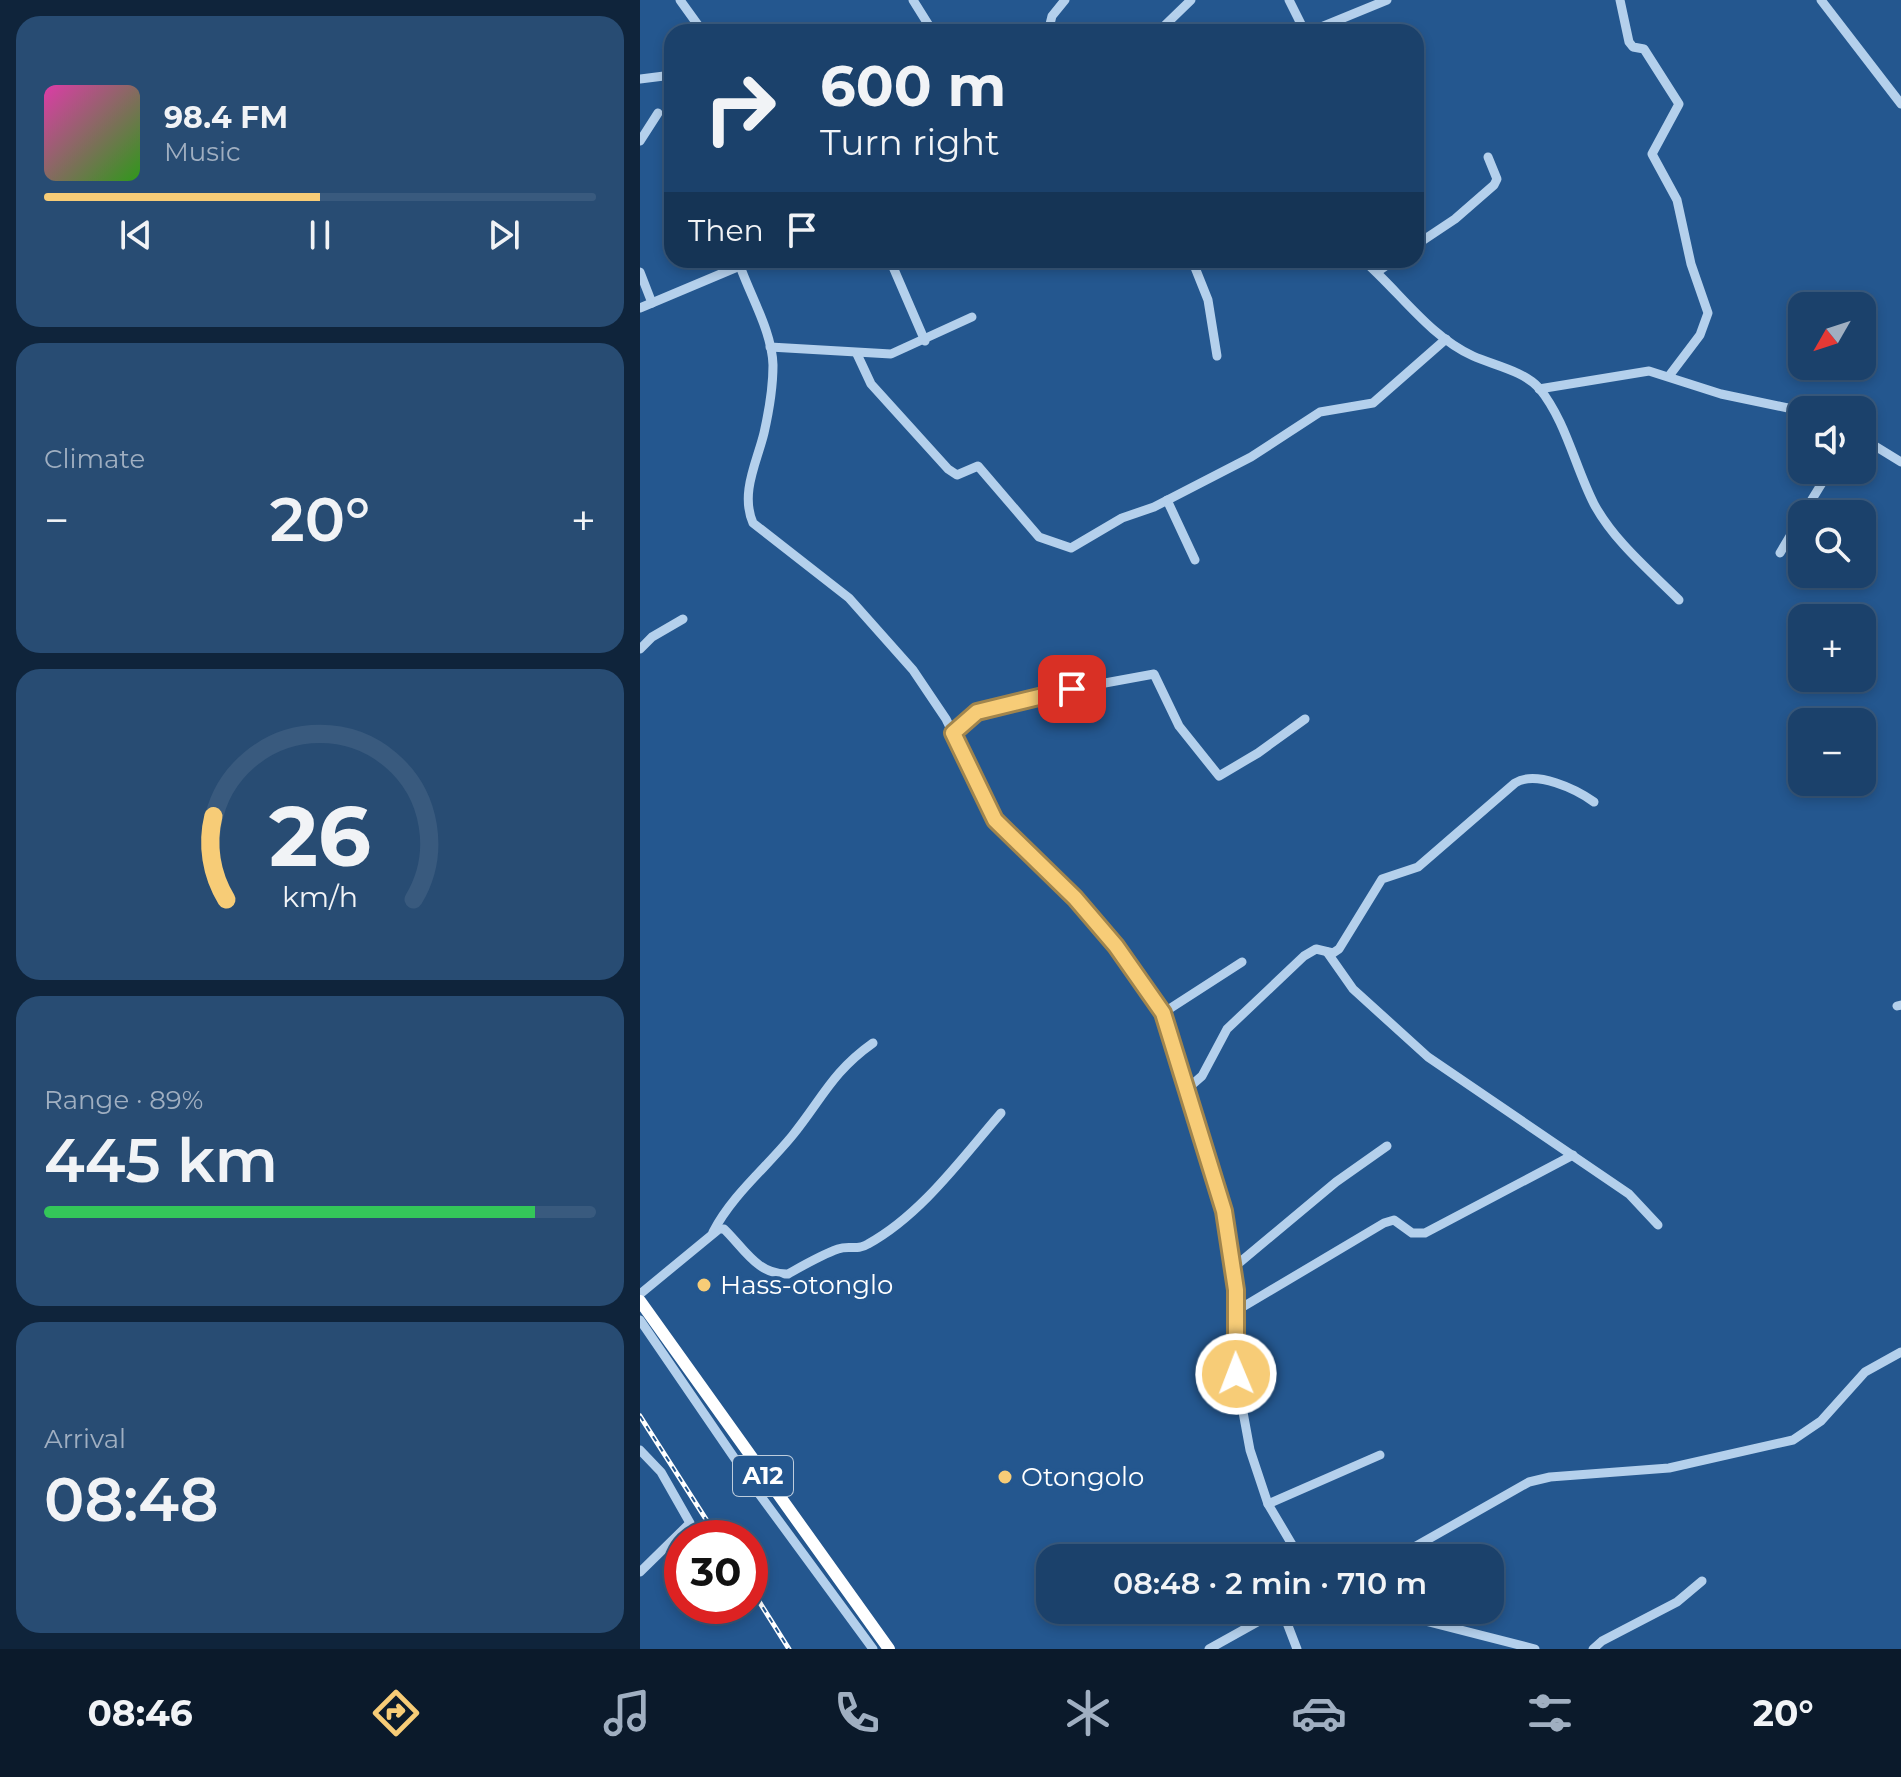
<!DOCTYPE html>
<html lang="en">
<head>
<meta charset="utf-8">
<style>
	body { margin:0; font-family:Montserrat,sans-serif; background:#284c73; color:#f1f3f6; height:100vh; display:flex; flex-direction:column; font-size:30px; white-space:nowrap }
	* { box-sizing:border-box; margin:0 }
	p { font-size:26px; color:#a0afc1 }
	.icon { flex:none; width:44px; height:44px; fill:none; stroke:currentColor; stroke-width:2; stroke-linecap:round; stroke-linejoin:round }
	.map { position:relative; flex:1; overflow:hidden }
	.sheet { display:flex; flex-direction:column; gap:16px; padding:16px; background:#0f243b; width:640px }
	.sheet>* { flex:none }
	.guide { position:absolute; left:24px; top:24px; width:760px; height:244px; border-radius:24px; box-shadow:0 4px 12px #0003,0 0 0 2px #395a7e; background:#1b416b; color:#f1f3f6; overflow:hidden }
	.needle { width:52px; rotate:231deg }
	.tools { position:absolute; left:1148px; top:292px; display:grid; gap:16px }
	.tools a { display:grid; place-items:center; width:88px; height:88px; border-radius:16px; background:#1b416b; box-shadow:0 4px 12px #0003,0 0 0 2px #395a7e; font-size:40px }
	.speed { position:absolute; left:24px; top:1520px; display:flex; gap:16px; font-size:40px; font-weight:700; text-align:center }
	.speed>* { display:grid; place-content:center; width:104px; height:104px; border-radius:50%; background:#1b416b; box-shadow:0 4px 12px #0003,0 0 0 2px #395a7e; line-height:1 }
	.speed .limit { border:12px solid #d22; background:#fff; color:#111 }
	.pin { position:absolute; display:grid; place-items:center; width:68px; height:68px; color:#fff; margin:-34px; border-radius:16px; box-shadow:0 4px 12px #0006 }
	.me { position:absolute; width:88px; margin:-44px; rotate:359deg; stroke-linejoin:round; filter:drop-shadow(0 0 6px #0008) }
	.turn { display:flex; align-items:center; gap:28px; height:168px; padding:0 24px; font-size:36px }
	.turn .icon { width:104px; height:104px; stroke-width:2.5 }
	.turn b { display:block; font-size:56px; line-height:68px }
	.then { display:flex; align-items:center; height:76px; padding:0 24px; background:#0003; gap:16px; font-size:30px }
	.big { font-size:60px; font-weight:600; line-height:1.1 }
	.sheet .widget { flex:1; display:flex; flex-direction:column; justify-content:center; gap:12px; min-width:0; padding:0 28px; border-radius:24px; background:#284c73 }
	.sheet .dial { align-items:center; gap:0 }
	.dial svg { height:208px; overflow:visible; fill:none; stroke:#395a7e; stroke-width:7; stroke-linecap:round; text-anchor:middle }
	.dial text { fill:#f1f3f6; stroke:none }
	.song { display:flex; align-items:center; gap:24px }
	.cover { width:96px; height:96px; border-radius:12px; background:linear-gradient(135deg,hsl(320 70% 55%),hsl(110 70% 35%)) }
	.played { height:8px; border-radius:4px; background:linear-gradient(90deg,#f7cc77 50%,#395a7e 50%) }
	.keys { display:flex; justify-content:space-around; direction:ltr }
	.heat { display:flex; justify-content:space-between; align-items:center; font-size:44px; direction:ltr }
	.charge { height:12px; border-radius:6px; background:linear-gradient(90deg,#34c759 89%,#395a7e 0) }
	.trip { position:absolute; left:396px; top:1544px; width:468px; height:80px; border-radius:24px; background:#1b416b; box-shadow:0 4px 12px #0003,0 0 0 2px #395a7e; font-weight:600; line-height:80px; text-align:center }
	.menu { display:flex; height:128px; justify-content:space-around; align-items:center; background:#0b1a2b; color:#a0afc1 }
	.menu .icon { width:56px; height:56px }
	.menu .current { color:#f7cc77 }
	.menu b { font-size:36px; color:#f1f3f6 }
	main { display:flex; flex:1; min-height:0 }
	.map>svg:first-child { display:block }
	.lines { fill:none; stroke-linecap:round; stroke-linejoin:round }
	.minor { stroke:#b4d0ec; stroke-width:9 }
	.highway { stroke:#fff; stroke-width:12 }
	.rail-casing { stroke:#fff; stroke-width:5 }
	.rail { stroke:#24578f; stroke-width:2; stroke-dasharray:6; stroke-linecap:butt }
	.route-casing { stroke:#a1854d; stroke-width:20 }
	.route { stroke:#f7cc77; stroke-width:14 }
	.poi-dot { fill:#f7cc77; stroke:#24578f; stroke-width:3 }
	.labels { text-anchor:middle; stroke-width:8; stroke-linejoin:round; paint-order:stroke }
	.shield { fill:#24578f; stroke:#bdcddd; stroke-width:2 }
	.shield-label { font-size:24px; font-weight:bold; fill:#fff }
	.poi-label { font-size:26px; fill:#fff; stroke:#24578f; text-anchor:start }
</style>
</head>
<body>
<main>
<section class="sheet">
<div class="widget">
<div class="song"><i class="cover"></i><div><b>98.4 FM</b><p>Music</p></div></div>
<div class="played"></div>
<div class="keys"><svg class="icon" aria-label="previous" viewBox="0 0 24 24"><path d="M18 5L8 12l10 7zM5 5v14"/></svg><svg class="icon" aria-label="pause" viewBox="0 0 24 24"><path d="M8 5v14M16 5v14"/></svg><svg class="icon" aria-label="next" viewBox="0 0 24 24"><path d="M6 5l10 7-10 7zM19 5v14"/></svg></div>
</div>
<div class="widget"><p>Climate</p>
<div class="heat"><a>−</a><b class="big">20°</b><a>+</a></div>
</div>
<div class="widget dial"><svg viewBox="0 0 100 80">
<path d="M14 69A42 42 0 1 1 86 69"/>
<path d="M14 69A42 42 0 0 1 9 37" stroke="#f7cc77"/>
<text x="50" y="56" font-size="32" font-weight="700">26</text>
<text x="50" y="72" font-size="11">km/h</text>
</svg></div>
<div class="widget"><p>Range · 89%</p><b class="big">445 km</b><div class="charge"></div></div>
<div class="widget"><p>Arrival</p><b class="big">08:48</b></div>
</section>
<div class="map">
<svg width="1261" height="1649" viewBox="0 0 1261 1649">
	<rect width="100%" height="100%" fill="#24578f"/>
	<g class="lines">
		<g class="minor">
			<polyline points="40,0 63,32"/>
			<polyline points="273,0 293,32"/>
			<polyline points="649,0 665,32"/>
			<polyline points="980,0 989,42 993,47 1004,49 1039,104 1012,154 1037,200 1051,264 1068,313 1060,335 1029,376"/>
			<polyline points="1181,0 1261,104"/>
			<polyline points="408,32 412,16 425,0"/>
			<polyline points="518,32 551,0"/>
			<polyline points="669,32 747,0"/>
			<polyline points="0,79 32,75"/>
			<polyline points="0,141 18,113"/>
			<polyline points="776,245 815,219 854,185 857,179 848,157"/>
			<polyline points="250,260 285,341"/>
			<polyline points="552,260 568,300 577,356"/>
			<path d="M 723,260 C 759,291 789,336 833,356 C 853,365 884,371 899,388 C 926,421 935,467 954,504 C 974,541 1009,570 1039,600"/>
			<path d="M 100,266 C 111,297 132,332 133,365 C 133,388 129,411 124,433 C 117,462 100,493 113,523 L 209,598 L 273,670 L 306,719 L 355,820 L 435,898 L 476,946 L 523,1013 L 584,1211 L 596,1290 L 596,1374 L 610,1450 L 628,1504 L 660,1558"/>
			<polyline points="0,272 12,303"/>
			<polyline points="737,272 754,260"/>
			<polyline points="0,308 114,260"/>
			<polyline points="130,347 251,354 332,317"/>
			<polyline points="217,354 231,384 308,469 317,475 338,466 399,537 431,548 482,518 514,507 611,457 680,412 733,403 806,339"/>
			<polyline points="899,389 1009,371 1081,394 1162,411"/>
			<polyline points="1222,438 1261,462"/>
			<polyline points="527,500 555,560"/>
			<polyline points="1163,514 1190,470"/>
			<polyline points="1140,553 1162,516"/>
			<polyline points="0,649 12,637 43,619"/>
			<polyline points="313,733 337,712 405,694 514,674 539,726 579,776 618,753 665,719"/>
			<polyline points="687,952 713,989 788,1057 989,1194 1018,1225"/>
			<polyline points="1257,1006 1261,1005"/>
			<polyline points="523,1013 602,962"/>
			<path d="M 547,1089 L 562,1076 L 587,1029 L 664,956 L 676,949 L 693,953 L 699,949 L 742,879 L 778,867 L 875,783 C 896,770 936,789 954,802"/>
			<path d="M 73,1232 C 93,1194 125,1169 152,1136 C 182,1099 192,1072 233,1043"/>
			<polyline points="593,1268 696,1182 747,1146"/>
			<path d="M 0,1294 L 79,1229 L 84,1229 C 104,1248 117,1275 148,1274 C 164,1265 181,1255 198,1249 C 209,1245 217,1251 228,1244 C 281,1215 322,1158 361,1113"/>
			<polyline points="596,1311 744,1223 754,1220 772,1233 785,1233 933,1155"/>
			<polyline points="0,1320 117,1491 233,1649"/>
			<polyline points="0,1450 21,1472 50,1523 0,1572"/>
			<polyline points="628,1504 740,1455"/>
			<polyline points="755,1558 889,1482 910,1477 1029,1468 1153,1440 1181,1421 1225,1372 1261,1352"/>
			<polyline points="642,1610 657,1649"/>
			<polyline points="742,1610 895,1649"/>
			<polyline points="569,1649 639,1610"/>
			<polyline points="953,1649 962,1641 1037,1602 1062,1581"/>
		</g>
		<polyline class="highway" points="0,1301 249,1649"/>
		<g class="rail-casing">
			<g id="rail">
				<polyline points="0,1416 78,1538"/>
				<polyline points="110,1587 149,1649"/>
			</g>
		</g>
		<use href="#rail" class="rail"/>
	</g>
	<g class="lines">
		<g class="route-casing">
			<polyline id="route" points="432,689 337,712 313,733 355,820 435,898 476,946 523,1013 584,1211 596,1290 596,1374"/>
		</g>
		<use href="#route" class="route"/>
	</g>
	<g class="poi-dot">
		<circle cx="64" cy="1285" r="8"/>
		<circle cx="365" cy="1477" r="8"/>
	</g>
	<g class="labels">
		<rect class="shield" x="93" y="1456" width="60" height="40" rx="6"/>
		<g class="shield-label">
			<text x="123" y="1484">A12</text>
		</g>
		<g class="poi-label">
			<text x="80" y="1294">Hass-otonglo</text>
			<text x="381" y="1486">Otongolo</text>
		</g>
	</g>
</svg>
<div class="tools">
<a><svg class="needle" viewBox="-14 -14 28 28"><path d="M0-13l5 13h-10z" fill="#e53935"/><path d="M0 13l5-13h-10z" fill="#a0afc1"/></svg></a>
<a><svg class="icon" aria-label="sound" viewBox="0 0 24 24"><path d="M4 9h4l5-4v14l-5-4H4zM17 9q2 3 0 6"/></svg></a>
<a><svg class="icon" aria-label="search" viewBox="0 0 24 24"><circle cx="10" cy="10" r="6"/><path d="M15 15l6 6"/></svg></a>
<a>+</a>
<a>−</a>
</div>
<div class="speed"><div class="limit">30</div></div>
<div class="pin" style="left:432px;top:689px;background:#d93025"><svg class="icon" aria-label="arrive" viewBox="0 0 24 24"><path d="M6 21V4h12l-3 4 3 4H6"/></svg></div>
<svg class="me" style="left:596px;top:1374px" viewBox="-20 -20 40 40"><circle r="17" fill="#f7cc77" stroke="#fff" stroke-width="3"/><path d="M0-11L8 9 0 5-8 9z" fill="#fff"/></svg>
<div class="trip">08:48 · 2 min · 710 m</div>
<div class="guide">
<div class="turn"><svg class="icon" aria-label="right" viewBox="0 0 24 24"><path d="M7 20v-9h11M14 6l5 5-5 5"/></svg><div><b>600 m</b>Turn right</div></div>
<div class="then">Then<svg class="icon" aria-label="arrive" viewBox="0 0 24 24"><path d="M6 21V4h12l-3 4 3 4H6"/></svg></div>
</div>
</div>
</main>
<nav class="menu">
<b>08:46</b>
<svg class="icon current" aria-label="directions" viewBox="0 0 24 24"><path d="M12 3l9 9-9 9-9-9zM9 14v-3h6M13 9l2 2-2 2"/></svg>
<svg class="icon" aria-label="music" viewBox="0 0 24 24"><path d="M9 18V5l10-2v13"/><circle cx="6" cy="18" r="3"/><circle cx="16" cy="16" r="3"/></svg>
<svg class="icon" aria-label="phone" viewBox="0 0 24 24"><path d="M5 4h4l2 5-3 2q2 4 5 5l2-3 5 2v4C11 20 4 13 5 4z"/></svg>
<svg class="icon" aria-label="climate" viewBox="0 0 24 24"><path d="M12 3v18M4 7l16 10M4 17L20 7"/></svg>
<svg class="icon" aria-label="car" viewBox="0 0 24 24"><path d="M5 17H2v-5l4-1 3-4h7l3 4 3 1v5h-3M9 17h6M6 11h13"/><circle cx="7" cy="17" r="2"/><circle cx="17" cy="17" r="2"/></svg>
<svg class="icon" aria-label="filters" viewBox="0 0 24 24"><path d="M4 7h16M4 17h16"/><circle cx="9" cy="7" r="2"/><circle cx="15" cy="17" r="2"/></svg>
<b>20°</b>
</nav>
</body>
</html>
